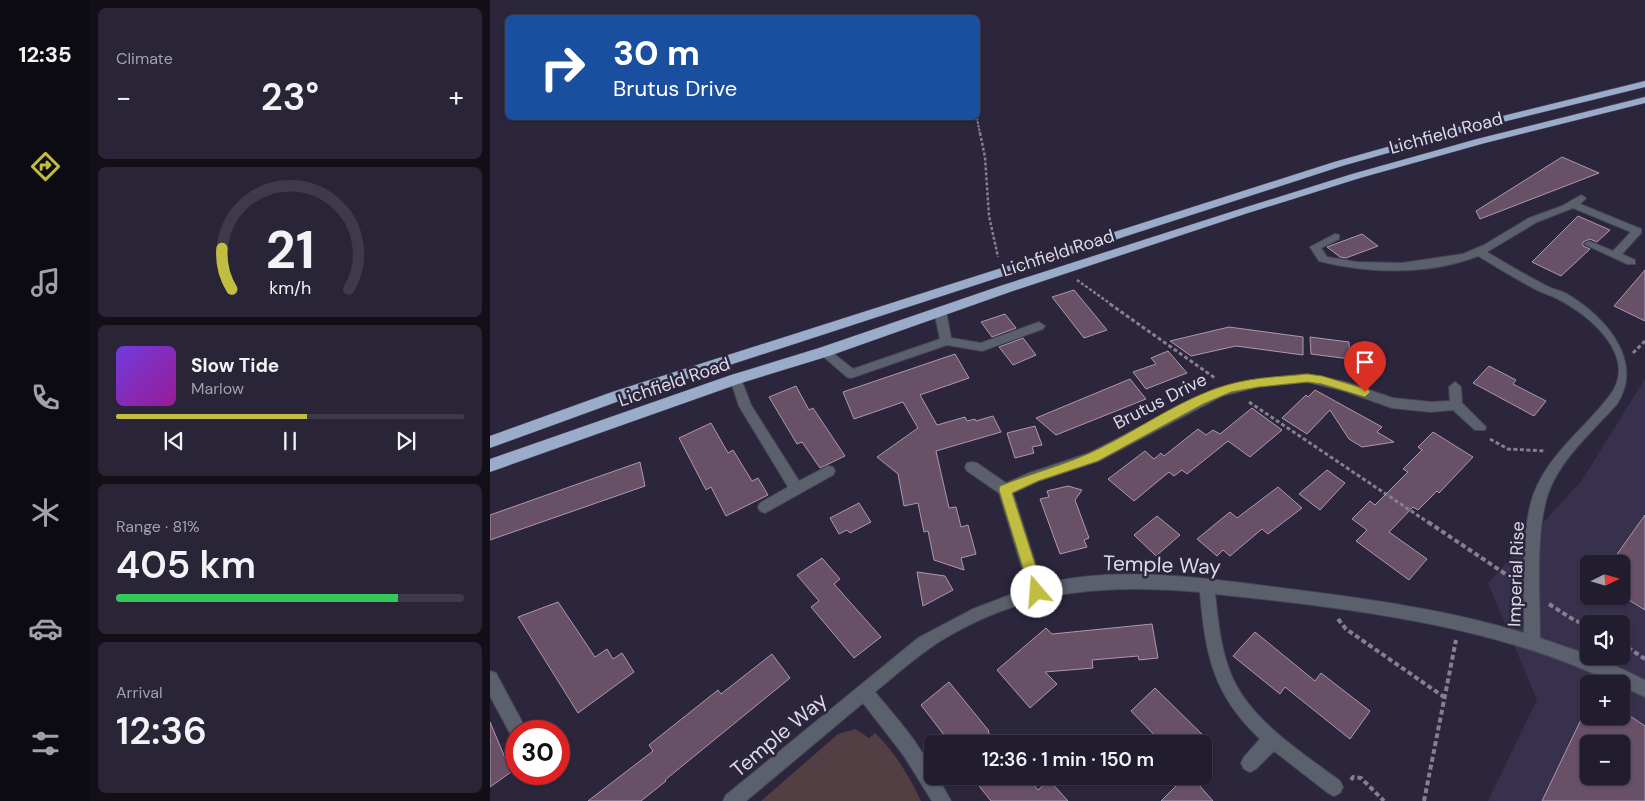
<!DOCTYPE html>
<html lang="en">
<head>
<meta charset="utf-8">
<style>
	body { margin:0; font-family:"DM Sans",sans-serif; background:#292536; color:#f1f3f6; height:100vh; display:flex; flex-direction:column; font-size:19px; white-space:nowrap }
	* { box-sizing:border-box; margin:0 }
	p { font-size:16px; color:#a2a1aa }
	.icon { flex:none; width:28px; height:28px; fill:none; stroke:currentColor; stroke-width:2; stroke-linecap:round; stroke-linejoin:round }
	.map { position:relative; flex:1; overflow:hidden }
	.sheet { display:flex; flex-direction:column; gap:8px; padding:8px; background:#120f19; width:400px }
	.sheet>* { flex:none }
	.top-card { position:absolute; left:15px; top:15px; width:475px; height:105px; border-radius:8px; box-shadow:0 1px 4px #0004,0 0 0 1px #3e3a4a; background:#1a4fa0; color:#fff; overflow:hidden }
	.needle { width:32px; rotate:85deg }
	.buttons { position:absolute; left:1090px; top:555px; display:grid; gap:10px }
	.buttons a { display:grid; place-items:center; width:50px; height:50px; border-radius:8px; background:#211c2e; box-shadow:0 1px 4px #0004,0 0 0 1px #3e3a4a; font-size:25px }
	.speed { position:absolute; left:15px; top:720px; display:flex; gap:10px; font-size:25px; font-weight:700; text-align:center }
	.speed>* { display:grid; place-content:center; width:65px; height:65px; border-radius:50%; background:#211c2e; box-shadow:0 1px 4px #0004,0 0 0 1px #3e3a4a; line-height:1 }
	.speed .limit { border:8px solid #d22; background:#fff; color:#111 }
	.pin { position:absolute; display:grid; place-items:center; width:42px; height:42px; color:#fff; margin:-51px -21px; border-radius:50% 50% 50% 0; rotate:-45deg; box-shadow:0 0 5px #0007 }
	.pin .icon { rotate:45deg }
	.me { position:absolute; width:55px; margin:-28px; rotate:342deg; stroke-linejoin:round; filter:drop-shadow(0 0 4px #0008) }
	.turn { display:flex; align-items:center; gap:18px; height:105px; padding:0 25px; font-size:22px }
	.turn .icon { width:65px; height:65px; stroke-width:2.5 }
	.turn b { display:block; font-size:35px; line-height:42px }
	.big { font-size:38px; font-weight:600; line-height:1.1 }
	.sheet .card { flex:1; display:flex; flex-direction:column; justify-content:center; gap:8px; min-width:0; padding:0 18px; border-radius:8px; background:#292536 }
	.sheet .dial { align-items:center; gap:0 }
	.dial svg { height:130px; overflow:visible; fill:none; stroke:#3e3a4a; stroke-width:7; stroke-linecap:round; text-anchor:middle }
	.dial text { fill:#f1f3f6; stroke:none }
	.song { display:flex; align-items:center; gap:15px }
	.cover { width:60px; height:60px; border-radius:8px; background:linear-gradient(135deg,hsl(260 70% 55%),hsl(300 70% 35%)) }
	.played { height:5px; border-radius:2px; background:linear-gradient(90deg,#c1bd40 55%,#3e3a4a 55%) }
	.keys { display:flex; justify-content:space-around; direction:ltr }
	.heat { display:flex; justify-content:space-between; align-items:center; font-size:28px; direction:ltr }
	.charge { height:8px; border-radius:4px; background:linear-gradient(90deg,#34c759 81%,#3e3a4a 0) }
	.trip { position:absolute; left:434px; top:735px; width:288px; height:50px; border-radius:8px; background:#211c2e; box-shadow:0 1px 4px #0004,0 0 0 1px #3e3a4a; font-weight:600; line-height:50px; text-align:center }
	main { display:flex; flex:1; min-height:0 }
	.menu { display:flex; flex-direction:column; width:90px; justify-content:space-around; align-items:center; background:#0d0b12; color:#a2a1aa }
	.menu .icon { width:35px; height:35px }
	.menu .on { color:#c1bd40 }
	.menu b { font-size:22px; color:#f1f3f6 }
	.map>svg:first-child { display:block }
	.built { fill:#38314d; fill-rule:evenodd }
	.green { fill:#533f43 }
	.building { fill:#685066; stroke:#af97ad; fill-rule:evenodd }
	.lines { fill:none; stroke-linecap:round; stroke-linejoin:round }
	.minor-casing { stroke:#484358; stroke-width:2 }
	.highway-casing { stroke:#484358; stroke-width:1 }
	.path-far3 { stroke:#847f92; stroke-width:2; stroke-dasharray:2.5 1; stroke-linecap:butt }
	.path-far2 { stroke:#847f92; stroke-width:2.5; stroke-dasharray:3 2; stroke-linecap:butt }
	.path-far1 { stroke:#847f92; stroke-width:3; stroke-dasharray:4 2.5; stroke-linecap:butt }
	.path { stroke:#847f92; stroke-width:4; stroke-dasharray:5 3; stroke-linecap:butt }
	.minor { fill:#5a616d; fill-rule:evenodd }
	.highway { fill:#9aacc9; fill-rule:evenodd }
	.route { fill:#c1bd40; stroke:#7d7b2a }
	.labels { text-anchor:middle; stroke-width:5; stroke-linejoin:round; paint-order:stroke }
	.street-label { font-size:18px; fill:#dcd9e8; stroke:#2c263d }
	.near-street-label { font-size:21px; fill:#dcd9e8; stroke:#2c263d }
</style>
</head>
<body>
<main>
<nav class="menu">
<b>12:35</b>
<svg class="icon on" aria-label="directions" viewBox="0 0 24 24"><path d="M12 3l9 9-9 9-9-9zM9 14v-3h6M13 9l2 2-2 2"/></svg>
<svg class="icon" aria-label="music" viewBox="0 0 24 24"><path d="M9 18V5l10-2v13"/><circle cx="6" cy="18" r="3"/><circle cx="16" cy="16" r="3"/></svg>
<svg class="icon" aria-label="phone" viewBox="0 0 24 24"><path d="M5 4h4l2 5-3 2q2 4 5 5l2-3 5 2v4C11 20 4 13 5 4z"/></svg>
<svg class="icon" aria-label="climate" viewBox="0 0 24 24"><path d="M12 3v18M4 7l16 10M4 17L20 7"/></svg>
<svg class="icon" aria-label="car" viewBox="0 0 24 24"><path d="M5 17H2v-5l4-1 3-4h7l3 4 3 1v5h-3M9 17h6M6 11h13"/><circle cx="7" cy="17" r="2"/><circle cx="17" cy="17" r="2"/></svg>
<svg class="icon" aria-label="filters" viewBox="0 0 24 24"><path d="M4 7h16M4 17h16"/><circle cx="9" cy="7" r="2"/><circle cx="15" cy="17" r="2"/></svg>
</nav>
<section class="sheet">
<div class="card"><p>Climate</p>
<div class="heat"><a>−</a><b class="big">23°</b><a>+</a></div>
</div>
<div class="card dial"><svg viewBox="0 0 100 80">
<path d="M14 69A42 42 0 1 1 86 69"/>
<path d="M14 69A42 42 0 0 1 8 44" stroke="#c1bd40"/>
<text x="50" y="56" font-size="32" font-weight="700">21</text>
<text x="50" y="72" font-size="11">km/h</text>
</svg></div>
<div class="card">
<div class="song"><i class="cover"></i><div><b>Slow Tide</b><p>Marlow</p></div></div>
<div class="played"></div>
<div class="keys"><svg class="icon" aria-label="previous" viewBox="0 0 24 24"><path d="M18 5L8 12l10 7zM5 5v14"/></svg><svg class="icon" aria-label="pause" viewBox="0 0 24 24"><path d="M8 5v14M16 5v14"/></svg><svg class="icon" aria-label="next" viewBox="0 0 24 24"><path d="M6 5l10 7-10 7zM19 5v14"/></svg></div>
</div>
<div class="card"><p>Range · 81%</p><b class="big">405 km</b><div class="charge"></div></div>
<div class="card"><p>Arrival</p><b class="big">12:36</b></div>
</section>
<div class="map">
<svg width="1155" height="801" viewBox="0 0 1155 801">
	<rect width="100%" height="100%" fill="#2c263d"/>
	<path class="built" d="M 1155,379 L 1155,801 L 998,801 L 1047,700 L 998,583 L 1092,480 ZM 1099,564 L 1131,564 L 1131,596 L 1099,596 ZM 1099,624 L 1131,624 L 1131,656 L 1099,656 ZM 1099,684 L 1131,684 L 1131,716 L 1099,716 ZM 1099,744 L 1131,744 L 1131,776 L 1099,776 Z"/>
	<path class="green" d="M 365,729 L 379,738 L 385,733 C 405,752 419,776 431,801 L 271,801 L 348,734 Z"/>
	<g class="building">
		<polygon points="1072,157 1109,173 990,219 986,211"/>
		<polygon points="1088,216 1120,230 1107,242 1100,239 1093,242 1093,246 1100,249 1071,276 1042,262"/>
		<polygon points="872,234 888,246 856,258 850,257 837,247"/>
		<polygon points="1155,270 1155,321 1124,306"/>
		<polygon points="584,290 603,313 617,330 594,338 562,297"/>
		<polygon points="515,314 526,328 502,337 491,322"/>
		<polygon points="739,327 813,337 813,355 746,346 701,356 680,341"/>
		<polygon points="820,337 859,342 860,359 821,354"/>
		<polygon points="533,338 546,355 523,365 509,347"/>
		<polygon points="678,351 697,373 656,389 643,372 666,364 661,358"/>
		<polygon points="465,354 479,378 430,395 447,425 475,417 477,421 485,419 486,421 503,416 511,432 446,451 459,508 466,507 471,527 478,525 486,554 471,558 474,570 444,560 438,531 434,532 428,503 414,506 408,474 387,457 428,428 413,402 364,419 353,392"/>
		<polygon points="999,366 1026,380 1023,384 1056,401 1044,416 983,383"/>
		<polygon points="640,379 656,399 566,435 546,418"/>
		<polygon points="306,386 319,410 323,408 355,456 330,468 312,442 307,444 279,397"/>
		<polygon points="825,390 892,427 887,432 904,442 872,447 859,439 840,410 817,434 792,418 816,395 818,397"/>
		<polygon points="762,408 792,430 760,457 738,441 697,474 692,470 684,476 679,472 644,501 618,479 655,451 664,459 671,453 674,456 708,429 716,435 723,430 730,434"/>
		<polygon points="221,423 238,453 243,450 262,481 268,478 278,495 236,516 221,487 216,490 189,438"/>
		<polygon points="545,426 552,445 542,447 544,453 525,458 517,433"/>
		<polygon points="943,432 983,457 949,493 947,491 928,510 923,507 899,532 937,559 919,580 866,541 877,530 862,519 880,501 885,505 918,472 913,469 932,450 928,447"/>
		<polygon points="150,462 155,486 0,540 0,515"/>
		<polygon points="837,470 855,483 830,510 809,494"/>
		<polygon points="578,486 592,490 585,500 599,538 594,540 597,547 570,554 550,499 559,497 557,491"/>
		<polygon points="788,487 812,508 778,534 772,529 740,556 733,550 727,556 707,539 740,512 747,518"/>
		<polygon points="369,503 381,522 360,533 357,530 349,534 340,518"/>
		<polygon points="1155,515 1155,610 1131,595 1131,564 1120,564"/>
		<polygon points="667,516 690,535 666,556 644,535"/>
		<polygon points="332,558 350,579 344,584 391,637 364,658 321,607 329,601 307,575"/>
		<polygon points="427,572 455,576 463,590 433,606"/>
		<polygon points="68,602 105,657 117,649 123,659 132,653 144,672 88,713 28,617"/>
		<polygon points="662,624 668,658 649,660 648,656 602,660 603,668 555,672 567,684 540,708 507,670 556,628 562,634"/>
		<polygon points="765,632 825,681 831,673 880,711 860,739 795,687 790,694 743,656"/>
		<polygon points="282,654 300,678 175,780 176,781 151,801 98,801 163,751 159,745 228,690 231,694"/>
		<polygon points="459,682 499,731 498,732 508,744 461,744 431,705"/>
		<polygon points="665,688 722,744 673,744 641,711"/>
		<path d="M 1099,703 L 1099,716 L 1131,716 L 1131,710 L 1155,726 L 1155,801 L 1052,801 ZM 1099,744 L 1131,744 L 1131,776 L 1099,776 Z"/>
		<polygon points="0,722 21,772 0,787"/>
		<polygon points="481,776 536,776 548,790 559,780 578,801 501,801"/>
		<polygon points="696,776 701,776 723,801 671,801"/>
	</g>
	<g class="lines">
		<g class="minor-casing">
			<g id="minor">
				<path d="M 1091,195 L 1096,198 L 1090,204 L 1151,229 L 1151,233 L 1132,254 L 1145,260 L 1145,264 L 1137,264 L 1094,244 L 1099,241 L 1123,251 L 1141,232 L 1083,208 L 1047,222 L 997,252 C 1015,263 1034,274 1053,284 C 1061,289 1070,290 1077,294 C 1114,316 1155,360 1127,404 C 1103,431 1070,459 1058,494 C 1045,532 1050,596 1050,638 L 1111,659 L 1155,680 L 1155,697 L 1131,686 L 1131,684 L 1126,684 C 1006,625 859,608 725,594 C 728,619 730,645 739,669 C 756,718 810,751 850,781 L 853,787 L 850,793 L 844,796 L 838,793 L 784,751 L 766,769 L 760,772 L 754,769 L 751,763 L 754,757 L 770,739 C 723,695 715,654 710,592 C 614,584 536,589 452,640 C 428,655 407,674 385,692 C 399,709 442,757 442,776 L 447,776 L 461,801 L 442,801 L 414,756 L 373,703 L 256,801 L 233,801 L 236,795 L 428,638 L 483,609 L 538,588 L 509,493 L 477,471 L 475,467 L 477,463 L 482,462 L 487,463 L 516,483 L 539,473 L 599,453 L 725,389 L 768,379 L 817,374 L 856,382 L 903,398 L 941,402 L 960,401 L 959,387 L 965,382 L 971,387 L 972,403 L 996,427 L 995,430 L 985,430 L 963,410 L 941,412 L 902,408 L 854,391 L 817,382 L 768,387 L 732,396 L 609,461 L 549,481 L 523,493 L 552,584 C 633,564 719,579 800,589 C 878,599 959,610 1034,633 C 1035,592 1030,531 1044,493 C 1060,452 1095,429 1120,395 C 1149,357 1100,315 1068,299 C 1061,295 1054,294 1047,290 C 1027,280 1007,267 988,256 C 940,275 879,274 829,261 L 820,247 L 845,234 L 849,235 L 849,239 L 831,248 L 837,257 L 867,262 L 912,263 L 973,254 L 994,245 L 1039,218 L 1072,206 Z"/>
				<polygon points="450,307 456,311 461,338 491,343 549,322 555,326 553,329 492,351 457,345 361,378 357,377 328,352 334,348 338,349 363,369 450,339 444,311"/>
				<polygon points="246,375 250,376 261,405 309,481 338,466 343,467 345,471 343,475 275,513 270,511 268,507 270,503 298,487 249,406 240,379"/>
				<polygon points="0,671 6,673 37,731 26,731 26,739 22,737 0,696"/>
			</g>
		</g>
		<g class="highway-casing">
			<g id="highway">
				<polygon points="1155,81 1155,87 976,131 852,166 132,400 0,448 0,436 122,392 844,162 968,127"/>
				<polygon points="1155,97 1155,103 995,143 870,178 758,213 520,292 339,356 251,383 0,472 0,459 241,375 329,348 510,286 750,209 862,174 987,139"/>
			</g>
		</g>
		<polyline class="path-far3" points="487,118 490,134"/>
		<g class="path-far2">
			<polyline points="490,133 495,157 499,216 508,257"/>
			<polyline points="587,280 622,305"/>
		</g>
		<g class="path-far1">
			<polyline points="620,304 725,378"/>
			<polyline points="1143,353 1155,341"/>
			<polyline points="759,402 939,523"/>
			<polyline points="1000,439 1018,449 1056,451"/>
		</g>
		<g class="path">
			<polyline points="938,522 1023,579"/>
			<polyline points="1059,604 1084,620 1099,626"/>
			<polyline points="848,619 856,629 954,697"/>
			<polyline points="1131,643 1155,659"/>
			<polyline points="861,780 863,777 871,778 894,801"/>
			<polyline points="934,801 966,640"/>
		</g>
		<use href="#minor" class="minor"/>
		<use href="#highway" class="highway"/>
	</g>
	<path class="route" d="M 817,374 L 832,376 L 879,390 L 880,392 L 875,397 L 832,384 L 817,382 L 768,387 L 741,392 L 713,404 L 608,461 L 548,481 L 522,493 L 554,592 L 552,597 L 547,599 L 542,597 L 509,490 L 510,486 C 540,474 571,466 600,453 C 646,432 689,399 737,385 C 763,377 791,377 817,374 Z"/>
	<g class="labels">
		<g class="street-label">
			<text transform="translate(956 133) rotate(-15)" y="6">Lichfield Road</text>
			<text transform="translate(568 253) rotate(-18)" y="6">Lichfield Road</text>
			<text transform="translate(184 382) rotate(-19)" y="6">Lichfield Road</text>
			<text transform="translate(670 401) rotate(-27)" y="6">Brutus Drive</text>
			<text transform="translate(1026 574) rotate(-88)" y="6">Imperial Rise</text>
		</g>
		<g class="near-street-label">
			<text transform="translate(672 565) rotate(2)" y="7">Temple Way</text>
			<text transform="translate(289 735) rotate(-40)" y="7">Temple Way</text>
		</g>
	</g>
</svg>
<div class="buttons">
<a><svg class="needle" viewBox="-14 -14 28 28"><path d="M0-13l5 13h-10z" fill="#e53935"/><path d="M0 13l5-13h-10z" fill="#a2a1aa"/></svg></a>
<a><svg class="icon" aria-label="sound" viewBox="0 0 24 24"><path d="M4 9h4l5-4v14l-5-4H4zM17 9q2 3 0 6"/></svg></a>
<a>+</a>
<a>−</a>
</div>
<div class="speed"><div class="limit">30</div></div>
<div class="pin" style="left:875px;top:392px;background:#d93025"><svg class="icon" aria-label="arrive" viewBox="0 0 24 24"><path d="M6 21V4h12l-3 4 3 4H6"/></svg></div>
<svg class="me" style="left:547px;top:592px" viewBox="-20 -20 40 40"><circle r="19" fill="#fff"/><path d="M0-13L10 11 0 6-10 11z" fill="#c1bd40"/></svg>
<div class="trip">12:36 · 1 min · 150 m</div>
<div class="top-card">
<div class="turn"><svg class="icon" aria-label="right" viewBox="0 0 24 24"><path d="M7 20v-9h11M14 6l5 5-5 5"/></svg><div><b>30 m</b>Brutus Drive</div></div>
</div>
</div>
</main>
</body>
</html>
